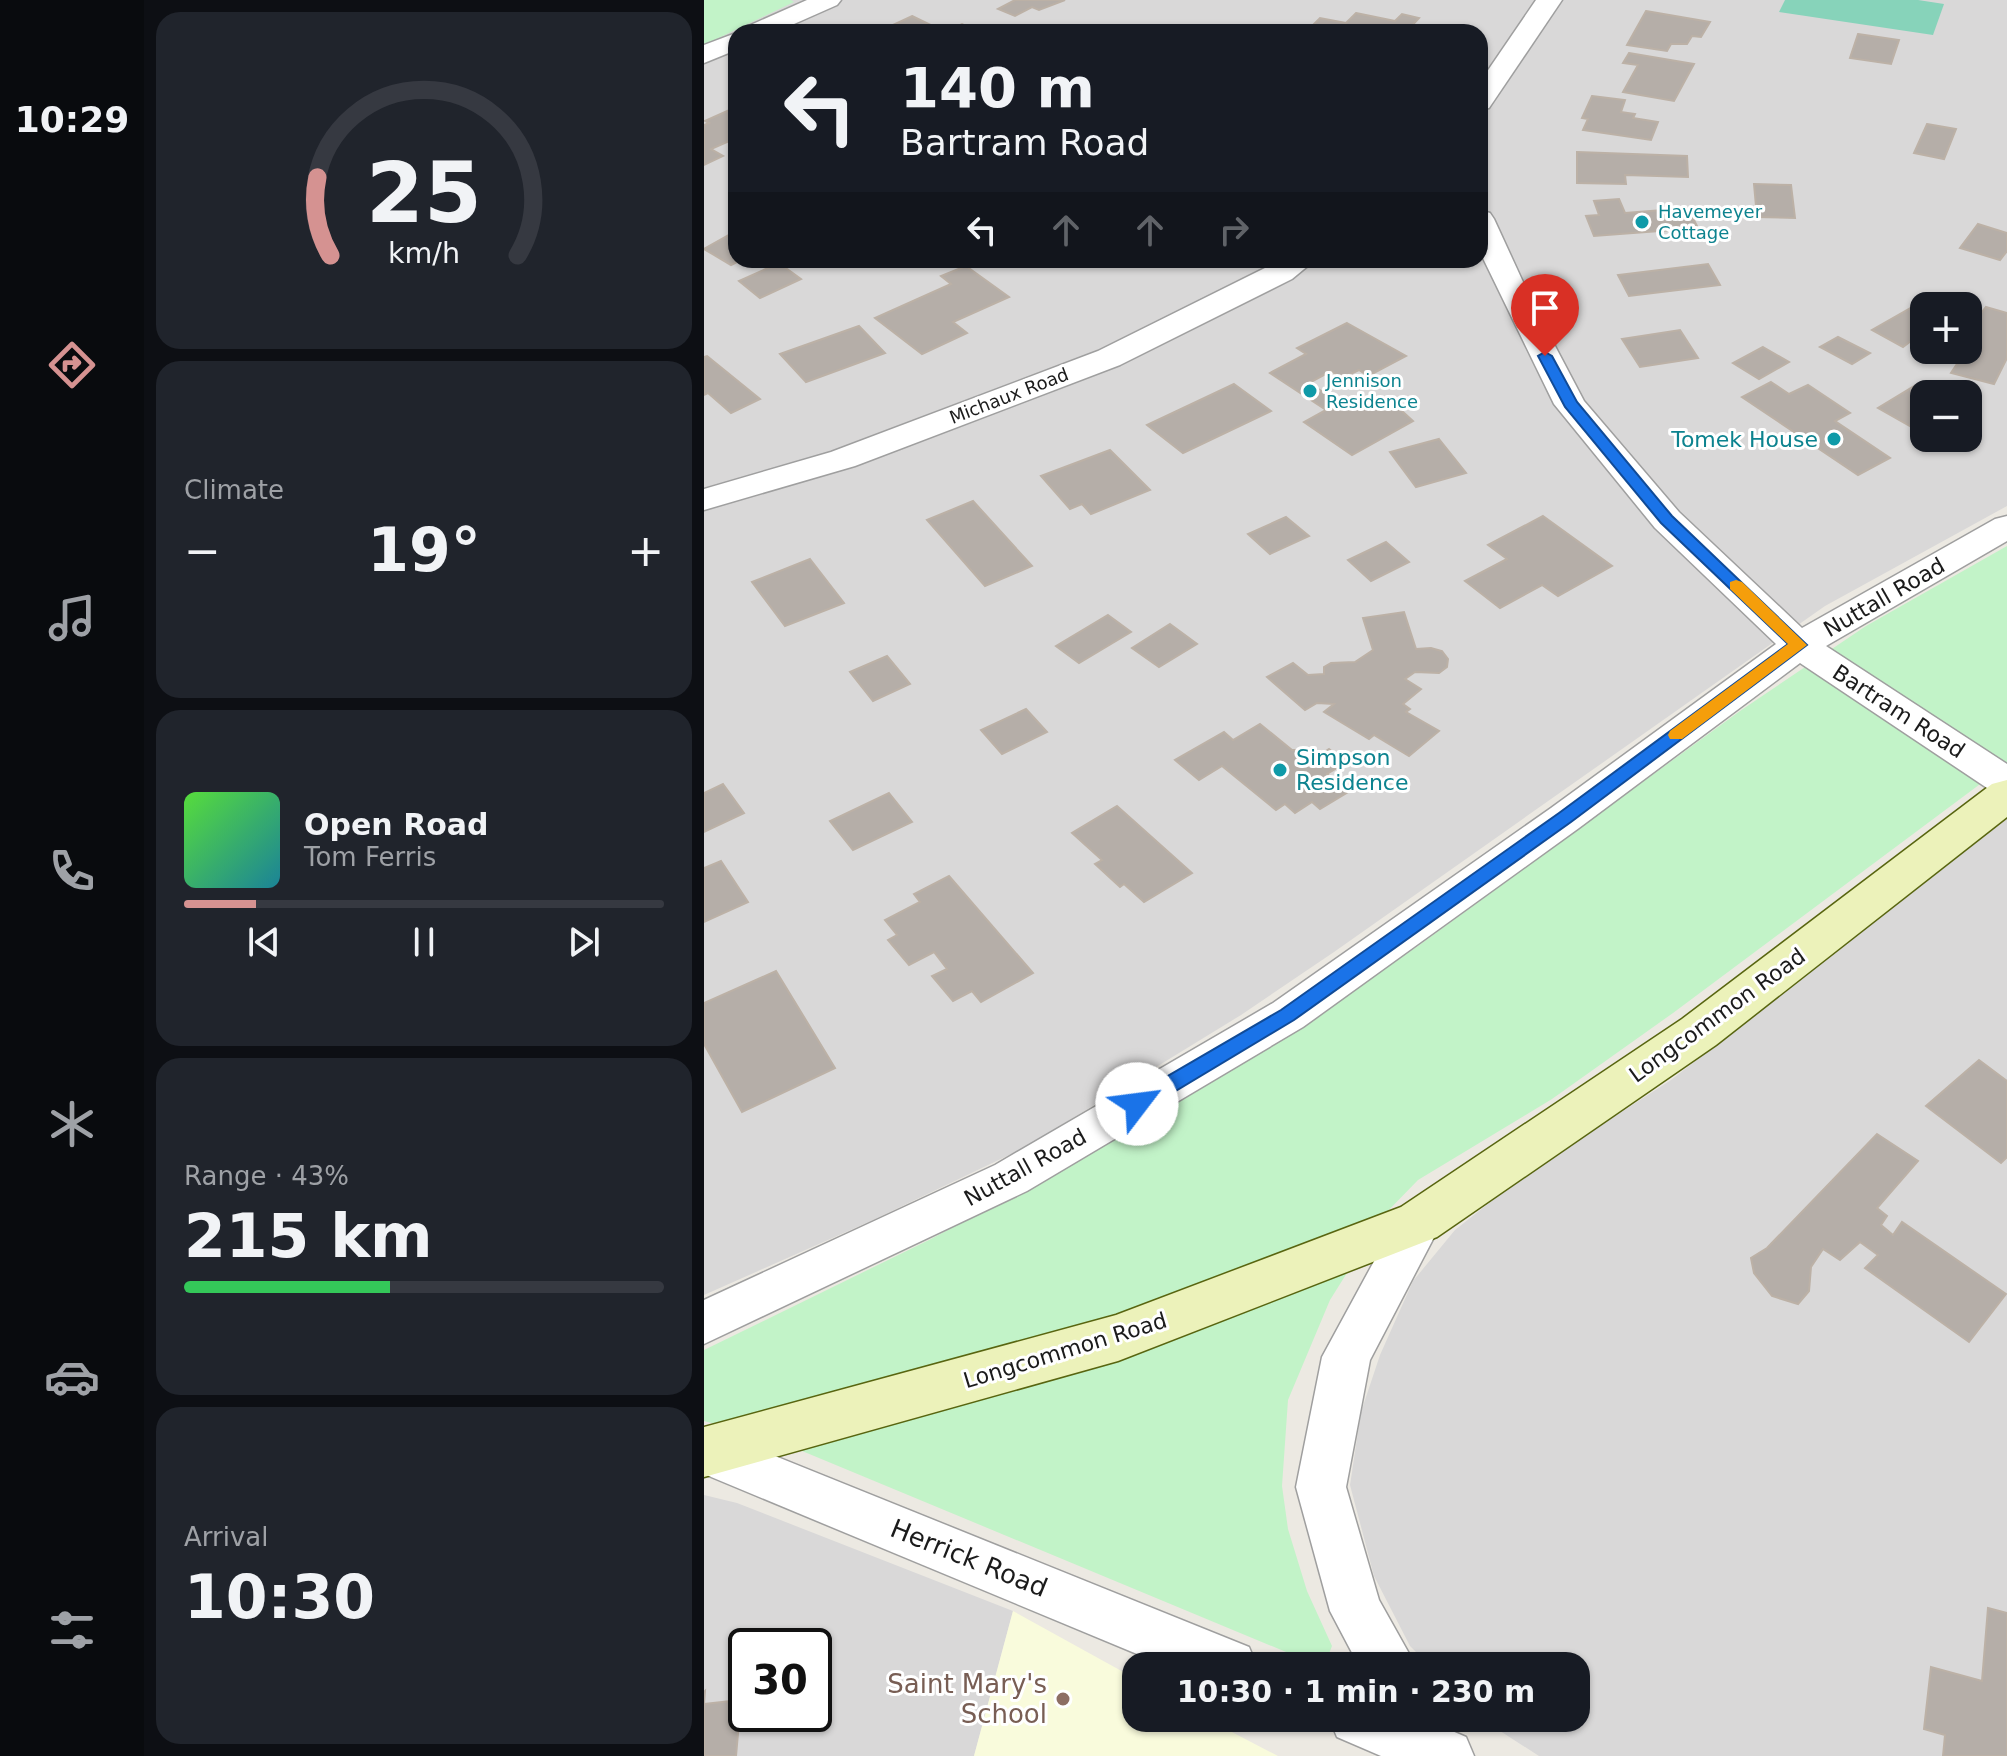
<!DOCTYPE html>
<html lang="en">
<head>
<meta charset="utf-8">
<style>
	body { margin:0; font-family:"DejaVu Sans",sans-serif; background:#20242c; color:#f1f3f6; height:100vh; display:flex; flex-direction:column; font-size:30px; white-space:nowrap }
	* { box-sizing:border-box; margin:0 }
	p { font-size:26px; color:#9ea1a6 }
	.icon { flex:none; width:44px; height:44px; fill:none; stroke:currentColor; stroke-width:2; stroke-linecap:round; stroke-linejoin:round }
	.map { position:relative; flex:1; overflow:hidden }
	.side { display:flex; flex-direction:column; gap:12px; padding:12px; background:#0d0f14; width:560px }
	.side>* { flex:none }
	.banner { position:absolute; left:24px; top:24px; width:760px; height:244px; border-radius:24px; box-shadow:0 2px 6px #0004; background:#171b24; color:#f1f3f6; overflow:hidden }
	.controls { position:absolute; left:1206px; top:292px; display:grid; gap:16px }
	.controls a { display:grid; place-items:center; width:72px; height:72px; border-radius:16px; background:#171b24; box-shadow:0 2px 6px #0004; font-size:40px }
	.speed { position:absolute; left:24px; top:1628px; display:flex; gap:16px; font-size:40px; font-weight:700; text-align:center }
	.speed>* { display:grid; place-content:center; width:104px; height:104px; border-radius:50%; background:#171b24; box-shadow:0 2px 6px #0004; line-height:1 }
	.speed .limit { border:4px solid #111; border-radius:12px; background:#fff; color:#111 }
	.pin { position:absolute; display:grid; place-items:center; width:68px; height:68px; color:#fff; margin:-82px -34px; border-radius:50% 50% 50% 0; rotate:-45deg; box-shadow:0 0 8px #0007 }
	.pin .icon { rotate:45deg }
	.me { position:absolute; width:88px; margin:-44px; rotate:60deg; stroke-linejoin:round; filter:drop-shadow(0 0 6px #0008) }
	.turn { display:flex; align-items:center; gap:28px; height:168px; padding:0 40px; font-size:36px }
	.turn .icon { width:104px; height:104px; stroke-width:2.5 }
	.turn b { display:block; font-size:56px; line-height:68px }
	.lanes { display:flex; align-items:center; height:76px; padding:0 40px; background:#0003; justify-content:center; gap:40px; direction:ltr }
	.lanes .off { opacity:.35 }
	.big { font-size:60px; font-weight:700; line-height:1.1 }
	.side .card { flex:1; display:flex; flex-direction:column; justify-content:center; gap:12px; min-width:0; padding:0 28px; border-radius:24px; background:#20242c }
	.side .dial { align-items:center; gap:0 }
	.dial svg { height:208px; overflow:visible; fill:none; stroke:#363941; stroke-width:7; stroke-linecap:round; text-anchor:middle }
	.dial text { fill:#f1f3f6; stroke:none }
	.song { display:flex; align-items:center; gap:24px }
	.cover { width:96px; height:96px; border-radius:12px; background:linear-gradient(135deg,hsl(110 70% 55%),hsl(190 70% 35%)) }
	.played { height:8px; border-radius:4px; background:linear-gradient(90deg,#d59291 15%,#363941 15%) }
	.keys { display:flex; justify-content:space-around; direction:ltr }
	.heat { display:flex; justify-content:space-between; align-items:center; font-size:44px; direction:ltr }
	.charge { height:12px; border-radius:6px; background:linear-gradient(90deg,#34c759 43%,#363941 0) }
	.trip { position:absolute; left:418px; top:1652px; width:468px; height:80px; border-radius:24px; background:#171b24; box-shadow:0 2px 6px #0004; font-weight:700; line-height:80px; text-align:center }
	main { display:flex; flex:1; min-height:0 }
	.tab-bar { display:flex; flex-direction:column; width:144px; justify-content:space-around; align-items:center; background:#090b0e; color:#9ea1a6 }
	.tab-bar .icon { width:56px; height:56px }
	.tab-bar .current { color:#d59291 }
	.tab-bar b { font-size:36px; color:#f1f3f6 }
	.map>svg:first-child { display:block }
	.residential { fill:#d9d8d8; fill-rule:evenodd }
	.education { fill:#f9fbdc }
	.park { fill:#c2f3c8 }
	.pitch { fill:#87d3ba }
	.building { fill:#b5aea8; stroke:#bcb1a6; stroke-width:2 }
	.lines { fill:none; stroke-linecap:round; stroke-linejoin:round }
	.street-casing { stroke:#9f9f9f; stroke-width:3 }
	.secondary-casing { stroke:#586510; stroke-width:3 }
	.street { fill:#fff; fill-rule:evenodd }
	.secondary { fill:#ecf2ba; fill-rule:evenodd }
	.route { fill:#1a73e8; stroke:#114b97; stroke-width:2 }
	.slow { fill:#f59e0b }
	.culture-dot { fill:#0f9aa8; stroke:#fff; stroke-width:3 }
	.education-dot { fill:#8d6e63; stroke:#fff; stroke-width:3 }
	.labels { text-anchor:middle; stroke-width:6; stroke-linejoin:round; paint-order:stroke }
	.far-culture-label { font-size:18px; fill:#0d838f; stroke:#fff; text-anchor:start }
	.far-street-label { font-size:18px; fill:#1b1b1b; stroke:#fff }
	.culture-label { font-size:22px; fill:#0d838f; stroke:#fff; text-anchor:end }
	.street-label { font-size:22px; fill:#1b1b1b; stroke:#fff }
	.near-street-label { font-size:26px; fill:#1b1b1b; stroke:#fff }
	.near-education-label { font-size:26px; fill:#785e54; stroke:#fff; text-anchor:end }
</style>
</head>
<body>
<main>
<nav class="tab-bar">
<b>10:29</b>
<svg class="icon current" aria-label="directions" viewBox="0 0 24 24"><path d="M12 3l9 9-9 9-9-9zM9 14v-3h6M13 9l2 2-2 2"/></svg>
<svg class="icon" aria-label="music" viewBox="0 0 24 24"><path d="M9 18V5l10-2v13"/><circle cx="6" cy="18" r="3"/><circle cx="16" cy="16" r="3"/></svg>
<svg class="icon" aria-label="phone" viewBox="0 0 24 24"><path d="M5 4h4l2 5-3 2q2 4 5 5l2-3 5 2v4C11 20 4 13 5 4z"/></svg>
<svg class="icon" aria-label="climate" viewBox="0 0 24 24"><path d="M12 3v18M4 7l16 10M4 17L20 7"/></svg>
<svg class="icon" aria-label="car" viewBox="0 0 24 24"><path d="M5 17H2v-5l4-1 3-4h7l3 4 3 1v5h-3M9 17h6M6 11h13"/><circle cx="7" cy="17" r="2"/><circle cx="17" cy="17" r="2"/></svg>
<svg class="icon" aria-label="filters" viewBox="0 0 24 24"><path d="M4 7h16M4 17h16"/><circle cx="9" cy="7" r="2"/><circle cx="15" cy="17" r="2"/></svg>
</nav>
<section class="side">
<div class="card dial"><svg viewBox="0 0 100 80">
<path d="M14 69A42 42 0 1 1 86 69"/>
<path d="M14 69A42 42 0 0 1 9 39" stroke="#d59291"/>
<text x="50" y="56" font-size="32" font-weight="700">25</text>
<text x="50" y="72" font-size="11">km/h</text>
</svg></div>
<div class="card"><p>Climate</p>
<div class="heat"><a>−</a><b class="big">19°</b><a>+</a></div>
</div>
<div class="card">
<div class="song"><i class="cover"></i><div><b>Open Road</b><p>Tom Ferris</p></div></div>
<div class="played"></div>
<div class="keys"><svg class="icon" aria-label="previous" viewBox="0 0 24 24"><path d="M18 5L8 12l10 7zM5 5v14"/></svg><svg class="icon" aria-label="pause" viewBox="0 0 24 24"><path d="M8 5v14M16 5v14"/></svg><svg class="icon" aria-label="next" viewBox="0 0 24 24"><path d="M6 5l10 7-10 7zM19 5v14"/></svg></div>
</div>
<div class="card"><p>Range · 43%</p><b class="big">215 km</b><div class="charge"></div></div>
<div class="card"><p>Arrival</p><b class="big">10:30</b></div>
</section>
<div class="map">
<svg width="1303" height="1756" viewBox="0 0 1303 1756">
	<rect width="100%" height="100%" fill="#ece9e2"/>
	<g class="residential">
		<path d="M 0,0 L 1303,0 L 1303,506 L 1121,606 L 630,952 L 537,1015 L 320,1148 L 169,1220 L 0,1295 ZM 32,32 L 776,32 L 776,260 L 32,260 ZM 1220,306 L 1264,306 L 1264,350 L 1220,350 ZM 1220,394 L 1264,394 L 1264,438 L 1220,438 Z"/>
		<polygon points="1303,819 1303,1756 835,1756 776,1718 872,1718 872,1666 726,1666 706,1646 670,1576 646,1485 657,1412 676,1355 709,1281 751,1230 823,1173 967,1080"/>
		<path d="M 0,1495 L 33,1503 L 309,1611 L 270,1756 L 0,1756 ZM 42,1646 L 110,1646 L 110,1714 L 42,1714 Z"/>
	</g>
	<polygon class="education" points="309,1611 432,1679 432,1718 501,1718 574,1756 270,1756"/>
	<g class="park">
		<polygon points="0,0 87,0 90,2 0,45"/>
		<polygon points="1303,546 1303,764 969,1013 848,1099 714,1180 678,1217 626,1300 584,1400 578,1486 584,1529 603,1591 628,1646 622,1661 599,1659 74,1441 0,1421 0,1350 225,1240 370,1163 603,1021 714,946 1036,711 1162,626"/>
	</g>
	<polygon class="pitch" points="1081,0 1214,0 1240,4 1229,35 1075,12"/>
	<g class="building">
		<polygon points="311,0 361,0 335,10 328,7 311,16 294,9"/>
		<polygon points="942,11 1006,22 997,37 988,36 983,44 967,44 963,51 923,45"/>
		<polygon points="652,13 691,21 698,14 715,18 702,32 602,32 616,18 642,23"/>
		<polygon points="208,16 241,32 258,24 275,32 174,32"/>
		<polygon points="1154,34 1195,40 1187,64 1146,58"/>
		<polygon points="925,53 990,64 970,101 919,92 934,65 919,63"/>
		<polygon points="888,96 921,100 917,112 931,114 929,118 954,122 947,140 879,130 884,119 878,118"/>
		<polygon points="32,107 32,138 7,149 19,156 0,165 0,125 5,123 1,121"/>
		<polygon points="1223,124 1252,129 1240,159 1210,153"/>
		<polygon points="873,152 983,156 984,177 921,175 922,184 873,183"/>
		<polygon points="1050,184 1087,185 1091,218 1053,217"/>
		<polygon points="915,199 921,213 984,208 994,228 890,236 882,216 895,215 890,201"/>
		<polygon points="1274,224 1303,233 1303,251 1296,260 1256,248"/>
		<polygon points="32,231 32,260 37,260 27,265 0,249"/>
		<polygon points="75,263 97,279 56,298 35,281"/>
		<polygon points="1004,264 1016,285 925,296 914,275"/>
		<polygon points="262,266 305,297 249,322 263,333 218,354 171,318 247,284 237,276"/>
		<polygon points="1219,301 1227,306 1220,306 1220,331 1199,347 1168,330"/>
		<polygon points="1282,307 1303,313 1303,358 1290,384 1247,373 1265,346 1264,320 1270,322"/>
		<polygon points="643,323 702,356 664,376 655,370 638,378 627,371 605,383 636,403 657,400 679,402 697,410 709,421 648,455 600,422 622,410 566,373 602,354 593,348"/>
		<polygon points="155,326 181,353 102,382 76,354"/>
		<polygon points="976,330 994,358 936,367 918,339"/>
		<polygon points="1134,337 1166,353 1148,364 1116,347"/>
		<polygon points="1059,347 1085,362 1055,379 1029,363"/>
		<polygon points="3,356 56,399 27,413 4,393 0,395 0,357"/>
		<polygon points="1067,382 1085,394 1104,385 1146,413 1131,421 1186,458 1154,475 1038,397"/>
		<polygon points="530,384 567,411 479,453 443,425"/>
		<polygon points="1212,385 1229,394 1220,394 1220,434 1174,408"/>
		<polygon points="735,439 762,473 712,487 686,452"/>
		<polygon points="406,450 446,490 387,514 378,504 366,509 337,476"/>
		<polygon points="269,501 328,566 281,586 223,520"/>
		<polygon points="839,516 908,566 854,596 838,585 796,608 761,581 803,559 784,545"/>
		<polygon points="582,517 605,536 566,554 544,534"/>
		<polygon points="682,542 705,562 667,581 644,560"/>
		<polygon points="106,559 140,603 81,626 48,582"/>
		<polygon points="700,612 712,649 727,648 738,651 744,659 743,667 735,673 711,672 701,679 717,689 699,704 706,709 702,712 735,731 705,756 670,735 665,739 620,712 630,704 613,703 601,710 563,677 589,663 604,675 620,674 620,667 627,663 651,662 669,650 659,618"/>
		<polygon points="404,615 427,632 375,663 352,646"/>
		<polygon points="466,624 493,644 455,667 428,648"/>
		<polygon points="183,656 206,684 169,701 146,672"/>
		<polygon points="322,709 343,732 298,754 277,730"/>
		<polygon points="556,724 588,750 597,750 608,760 625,749 641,763 623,774 644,792 616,809 608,802 591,813 581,804 572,810 518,766 495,780 471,760 520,732 529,740"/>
		<polygon points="19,784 40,813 0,832 0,793"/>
		<polygon points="185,793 208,822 149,850 126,821"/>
		<polygon points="413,806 488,873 440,902 420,884 416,887 391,864 398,860 368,833"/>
		<polygon points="17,861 44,902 0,922 0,868"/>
		<polygon points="245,876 329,973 277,1002 268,991 249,1001 228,976 243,969 230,952 205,965 184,940 193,935 181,920 216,902 210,894"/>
		<polygon points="72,971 131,1068 38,1112 0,1044 0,1003"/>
		<polygon points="1275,1060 1303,1081 1303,1157 1297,1163 1222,1106"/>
		<polygon points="1173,1134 1214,1161 1173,1208 1183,1216 1177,1225 1189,1235 1198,1222 1302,1294 1265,1342 1161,1268 1174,1255 1156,1242 1136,1260 1119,1249 1107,1267 1105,1291 1094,1304 1068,1296 1050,1273 1047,1258 1063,1248"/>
		<polygon points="1284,1608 1303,1613 1303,1756 1239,1756 1241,1735 1220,1729 1227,1667 1278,1681"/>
		<polygon points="1,1691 0,1704 37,1700 32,1756 0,1756 0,1692"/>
	</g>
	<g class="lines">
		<g class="street-casing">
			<g id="street">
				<polygon points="103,0 137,0 133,5 72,32 38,32 42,27"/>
				<polygon points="832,0 858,0 785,108 776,110 776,82"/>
				<polygon points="32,33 32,50 0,63 0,45"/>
				<polygon points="776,210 786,213 790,219 831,308 880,401 975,512 1098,628 1291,519 1303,516 1303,541 1122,646 1303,764 1303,796 1289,792 1096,663 875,828 599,1027 323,1191 0,1344 0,1300 291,1165 569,1003 847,808 1072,644 951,528 850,404 776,252"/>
				<polygon points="577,260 611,260 588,279 416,365 151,466 0,510 0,489 127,452 394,351"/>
				<polygon points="715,1202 731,1208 738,1222 666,1360 642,1487 675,1600 712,1666 655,1666 626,1611 592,1487 618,1357 699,1208"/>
				<polygon points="4,1429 545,1647 553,1666 462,1666 0,1474 0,1431"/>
				<polygon points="625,1718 718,1718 762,1737 770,1756 677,1756 633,1737"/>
			</g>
		</g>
		<g class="secondary-casing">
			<polygon id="secondary" points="1303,780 1303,817 1012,1045 733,1237 414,1361 0,1477 0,1427 412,1315 697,1207 978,1019 1288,784"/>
		</g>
		<use href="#street" class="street"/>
		<use href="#secondary" class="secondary"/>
	</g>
	<polygon class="route" points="841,352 848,356 873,402 968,516 1103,645 867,822 590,1020 440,1110 426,1110 423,1104 426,1098 577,1010 855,813 1084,644 957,523 861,407 834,356"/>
	<polygon class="slow" points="1032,580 1038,582 1103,645 978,739 966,739 964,735 966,731 1084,644 1026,589 1026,582"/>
	<g class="culture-dot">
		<circle cx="938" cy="222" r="8"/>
		<circle cx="606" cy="391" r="8"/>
		<circle cx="1130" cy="439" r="8"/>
		<circle cx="576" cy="770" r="8"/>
	</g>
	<circle class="education-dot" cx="359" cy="1699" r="8"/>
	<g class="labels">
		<g class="far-culture-label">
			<text x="954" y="218">Havemeyer<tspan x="954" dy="21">Cottage</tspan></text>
			<text x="622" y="387">Jennison<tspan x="622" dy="21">Residence</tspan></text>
		</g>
		<g class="far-street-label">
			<text transform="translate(305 396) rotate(-21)" y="6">Michaux Road</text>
		</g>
		<g class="culture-label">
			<text x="1114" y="447">Tomek House</text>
			<text x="592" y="765" text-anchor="start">Simpson<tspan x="592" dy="25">Residence</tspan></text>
		</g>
		<g class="street-label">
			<text transform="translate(1180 597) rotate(-30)" y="8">Nuttall Road</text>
			<text transform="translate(1195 711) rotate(33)" y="8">Bartram Road</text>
			<text transform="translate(1013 1015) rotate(-36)" y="8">Longcommon Road</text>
			<text transform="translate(321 1167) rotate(-29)" y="8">Nuttall Road</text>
			<text transform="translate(361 1350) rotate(-17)" y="8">Longcommon Road</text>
		</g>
		<g class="near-street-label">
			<text transform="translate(265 1558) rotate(22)" y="9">Herrick Road</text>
		</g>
		<g class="near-education-label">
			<text x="343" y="1693">Saint Mary's<tspan x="343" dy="30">School</tspan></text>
		</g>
	</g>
</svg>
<div class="controls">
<a>+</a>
<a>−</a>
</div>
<div class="speed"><div class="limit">30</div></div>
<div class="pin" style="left:841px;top:356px;background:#d93025"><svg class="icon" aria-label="arrive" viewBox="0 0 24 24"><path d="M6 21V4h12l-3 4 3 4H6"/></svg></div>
<svg class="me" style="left:433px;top:1104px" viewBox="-20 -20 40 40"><circle r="19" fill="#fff"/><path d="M0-13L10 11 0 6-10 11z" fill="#1a73e8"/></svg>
<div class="trip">10:30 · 1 min · 230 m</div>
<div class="banner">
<div class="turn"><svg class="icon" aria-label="left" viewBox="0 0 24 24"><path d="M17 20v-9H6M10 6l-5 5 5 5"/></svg><div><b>140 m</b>Bartram Road</div></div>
<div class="lanes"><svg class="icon" aria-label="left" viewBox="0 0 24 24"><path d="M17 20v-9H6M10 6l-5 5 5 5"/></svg><svg class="icon off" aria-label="ahead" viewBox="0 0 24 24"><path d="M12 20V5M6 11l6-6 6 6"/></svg><svg class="icon off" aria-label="ahead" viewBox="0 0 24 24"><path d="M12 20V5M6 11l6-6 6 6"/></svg><svg class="icon off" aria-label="right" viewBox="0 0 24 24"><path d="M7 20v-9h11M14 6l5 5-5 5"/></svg></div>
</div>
</div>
</main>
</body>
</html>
